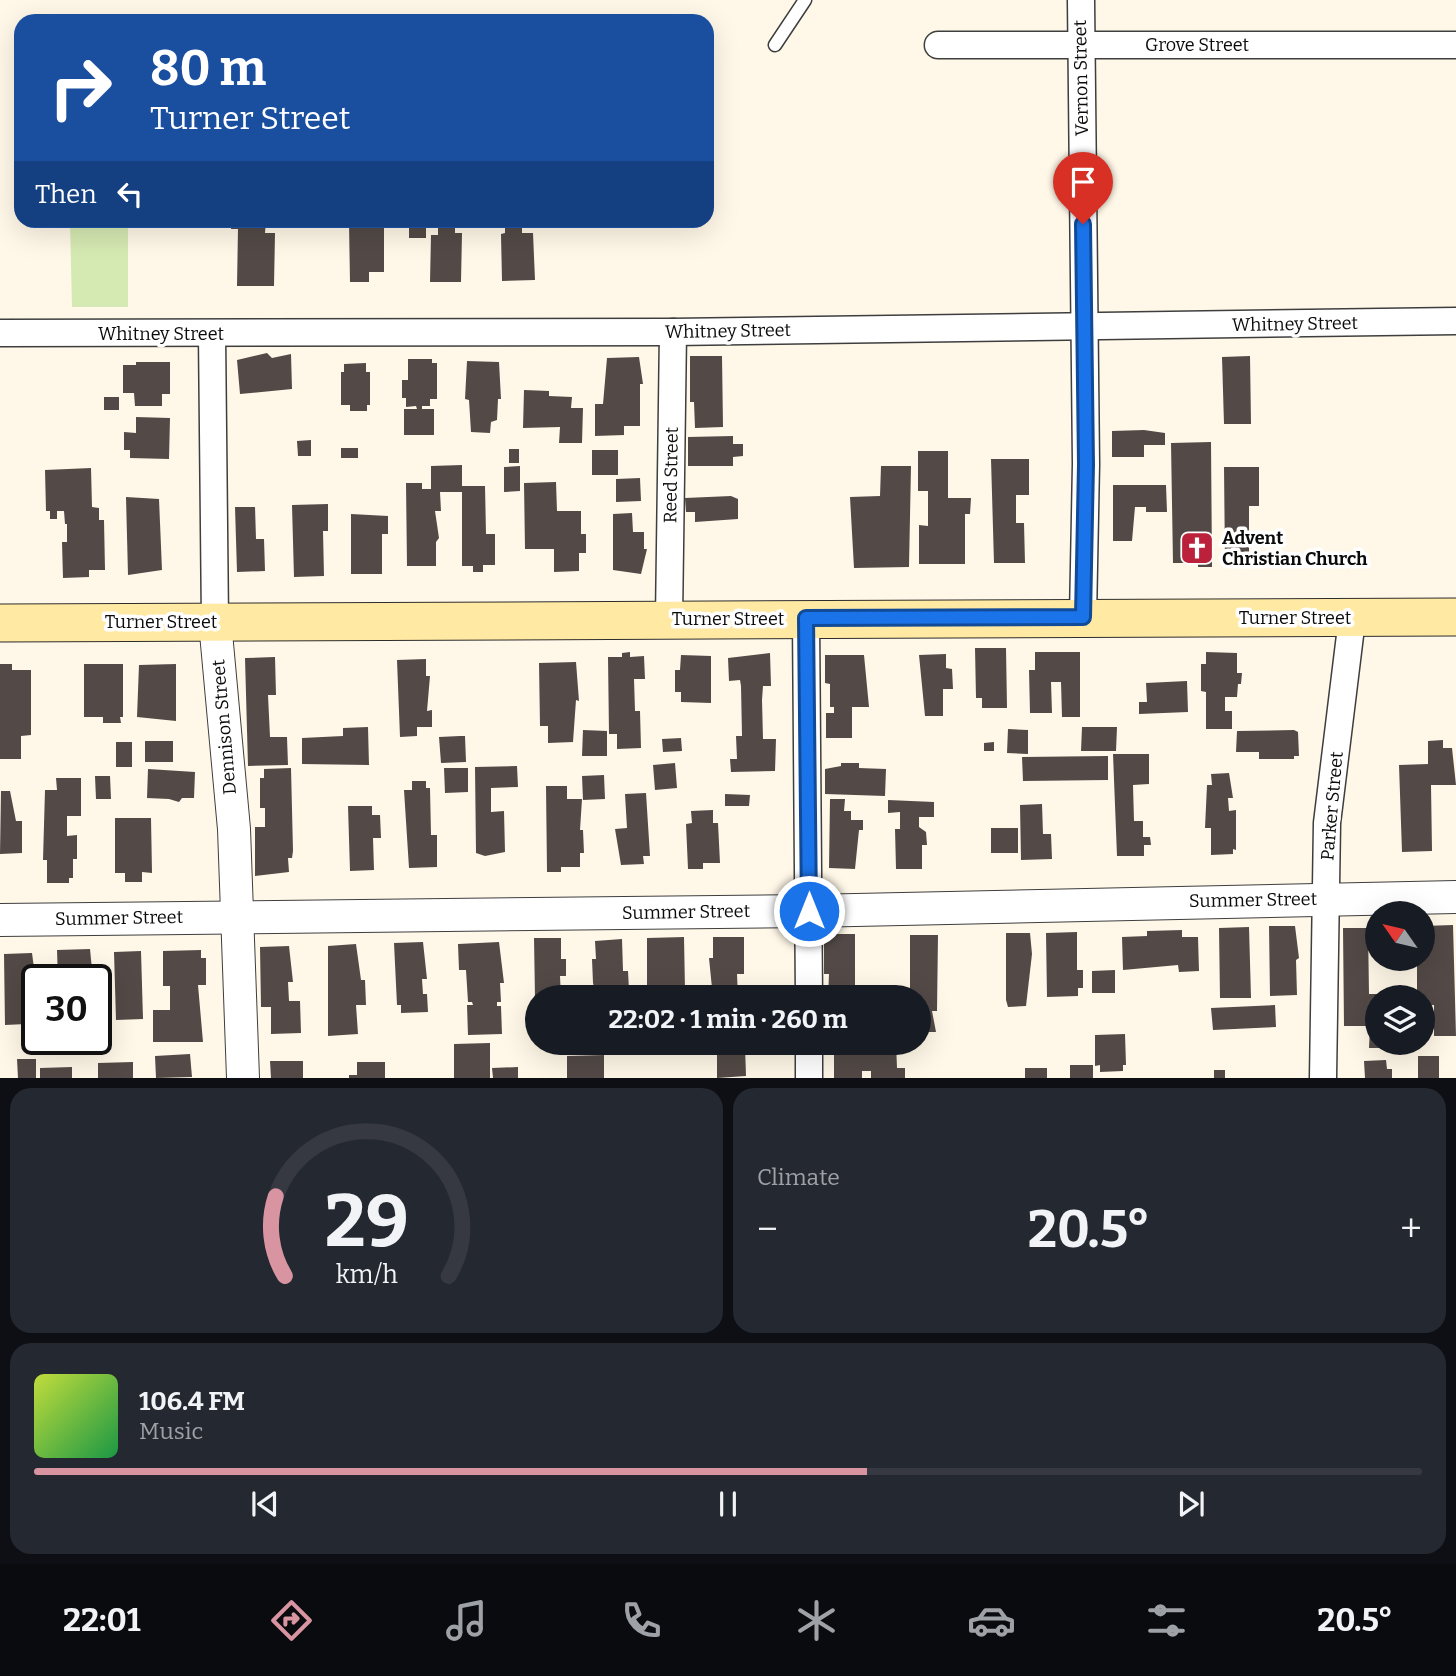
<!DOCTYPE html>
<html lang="en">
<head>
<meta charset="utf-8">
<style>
	body { margin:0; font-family:Bitter,serif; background:#242831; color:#f1f3f6; height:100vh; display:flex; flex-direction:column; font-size:26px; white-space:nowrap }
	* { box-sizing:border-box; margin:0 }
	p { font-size:23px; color:#9ea1a6 }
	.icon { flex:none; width:38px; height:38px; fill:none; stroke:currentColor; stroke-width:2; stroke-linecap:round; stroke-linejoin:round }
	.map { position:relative; height:1078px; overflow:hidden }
	.panel { display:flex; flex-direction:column; gap:10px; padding:10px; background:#0d0f14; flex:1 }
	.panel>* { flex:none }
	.top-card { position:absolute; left:14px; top:14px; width:700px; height:214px; border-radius:21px; box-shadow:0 7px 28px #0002; background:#1a4fa0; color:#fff; overflow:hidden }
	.needle { width:46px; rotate:304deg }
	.controls { position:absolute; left:1365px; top:901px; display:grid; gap:14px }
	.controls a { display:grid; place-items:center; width:70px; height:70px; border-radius:50%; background:#171b24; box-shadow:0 7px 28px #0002; font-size:35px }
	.speed { position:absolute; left:21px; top:964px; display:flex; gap:14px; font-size:35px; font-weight:700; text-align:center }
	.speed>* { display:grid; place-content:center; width:91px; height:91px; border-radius:50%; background:#171b24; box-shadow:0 7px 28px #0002; line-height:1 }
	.speed .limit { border:4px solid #111; border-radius:10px; background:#fff; color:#111 }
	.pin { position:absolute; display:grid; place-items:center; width:60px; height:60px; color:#fff; margin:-72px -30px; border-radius:50% 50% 50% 0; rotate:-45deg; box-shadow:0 0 7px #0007 }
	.pin .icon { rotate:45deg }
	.me { position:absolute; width:77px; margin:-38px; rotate:0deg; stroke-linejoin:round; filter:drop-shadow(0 0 5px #0008) }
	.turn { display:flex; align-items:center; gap:24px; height:147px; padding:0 21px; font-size:32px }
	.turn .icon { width:91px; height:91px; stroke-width:2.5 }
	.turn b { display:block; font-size:49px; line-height:60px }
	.then { display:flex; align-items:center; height:66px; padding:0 21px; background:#0003; gap:14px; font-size:26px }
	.big { font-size:52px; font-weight:700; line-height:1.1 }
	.panel .widget { flex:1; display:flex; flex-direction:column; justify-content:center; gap:10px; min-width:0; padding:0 24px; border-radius:21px; background:#242831 }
	.panel .dial { align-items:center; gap:0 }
	.dial svg { height:182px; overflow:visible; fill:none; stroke:#363941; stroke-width:7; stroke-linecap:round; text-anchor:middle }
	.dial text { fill:#f1f3f6; stroke:none }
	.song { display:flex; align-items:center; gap:21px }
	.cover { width:84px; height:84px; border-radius:10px; background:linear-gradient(135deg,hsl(70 70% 55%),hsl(140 70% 35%)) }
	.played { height:7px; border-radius:4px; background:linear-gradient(90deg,#d994a2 60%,#363941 60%) }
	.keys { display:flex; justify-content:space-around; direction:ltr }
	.heat { display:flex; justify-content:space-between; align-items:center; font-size:38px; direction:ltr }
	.panel .tiles { flex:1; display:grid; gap:10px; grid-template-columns:1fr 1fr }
	.widget:last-child { grid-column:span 2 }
	.trip { position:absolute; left:525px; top:985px; width:406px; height:70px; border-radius:35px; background:#171b24; box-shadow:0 7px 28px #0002; font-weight:700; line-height:70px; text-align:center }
	.dock { display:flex; height:112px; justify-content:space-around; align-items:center; background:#090b0e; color:#9ea1a6 }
	.dock .icon { width:49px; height:49px }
	.dock .active { color:#d994a2 }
	.dock b { font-size:32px; color:#f1f3f6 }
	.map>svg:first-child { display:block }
	.green { fill:#d5e9b2 }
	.building { fill:#534a47 }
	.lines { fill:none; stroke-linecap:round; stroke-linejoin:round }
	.service-casing { stroke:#3e3e3e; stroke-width:15 }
	.minor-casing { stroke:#3e3e3e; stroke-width:29 }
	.tertiary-casing { stroke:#3e3e3e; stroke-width:34 }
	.secondary-casing { stroke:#2d2d2d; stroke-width:39 }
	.service { stroke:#fff; stroke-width:12 }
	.minor { stroke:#fff; stroke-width:26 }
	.tertiary { stroke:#fff; stroke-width:32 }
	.secondary { stroke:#ffe9a3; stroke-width:37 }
	.route-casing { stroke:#114b97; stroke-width:18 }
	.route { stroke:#1a73e8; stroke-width:12 }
	.labels { text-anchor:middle; stroke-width:7; stroke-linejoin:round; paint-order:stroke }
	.street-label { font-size:18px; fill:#0b0b0b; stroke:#fff }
	.poi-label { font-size:18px; font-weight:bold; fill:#0b0b0b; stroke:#fff; text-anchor:start }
</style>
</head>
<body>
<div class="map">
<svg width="1456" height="1078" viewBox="0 0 1456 1078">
	<rect width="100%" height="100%" fill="#fff8e8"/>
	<polygon class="green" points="70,221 128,221 128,307 72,307"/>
	<g class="building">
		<polygon points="232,220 266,220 265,233 275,233 274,286 237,286 238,229 231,229"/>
		<polygon points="355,220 363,220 363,227 384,227 384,272 369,272 369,282 350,282 349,223"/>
		<rect x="409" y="220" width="17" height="18"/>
		<polygon points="438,226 455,226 455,233 462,233 461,282 430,282 431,235 438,235"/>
		<polygon points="505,226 522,226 522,233 533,233 535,280 502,281 501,234 505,233"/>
		<polygon points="267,353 272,358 291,354 292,389 240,394 237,360"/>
		<polygon points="690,356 722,356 723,427 695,428 694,402 690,402"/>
		<polygon points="1250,356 1251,424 1224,424 1222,357"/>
		<polygon points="639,357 643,384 640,384 640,426 624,426 624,435 595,436 595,404 603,404 607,358"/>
		<polygon points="408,359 432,359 432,363 437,363 437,399 430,399 430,406 422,406 422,409 434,409 434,435 404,435 404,409 417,409 416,406 406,407 406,398 402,398 402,380 408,380"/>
		<polygon points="467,361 499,362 501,399 498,399 497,420 491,422 490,433 471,432 469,400 465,399"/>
		<polygon points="136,362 170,362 170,394 162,394 162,406 135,406 134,393 123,393 123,365 136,365"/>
		<polygon points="366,363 366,372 370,372 370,405 367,405 367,411 350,411 350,405 341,405 341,372 344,372 344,364"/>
		<polygon points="524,390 549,391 549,396 572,397 571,408 583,408 582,443 559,443 560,427 523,428"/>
		<rect x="104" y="397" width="15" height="13"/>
		<polygon points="136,417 170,418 169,459 130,458 130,450 124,450 124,432 136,433"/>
		<polygon points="1144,430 1165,433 1165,445 1144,445 1144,457 1112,457 1112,431"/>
		<polygon points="733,436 733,444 743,444 743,456 733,457 733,466 688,466 688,437"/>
		<polygon points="311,440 311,456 298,456 297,441"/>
		<polygon points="1211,442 1212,567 1198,567 1198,563 1173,563 1171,443"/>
		<rect x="341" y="448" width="17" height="10"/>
		<rect x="509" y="449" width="10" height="14"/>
		<rect x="592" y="450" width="26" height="25"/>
		<polygon points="918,451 948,451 948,498 971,498 970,514 965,514 965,564 919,564 919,525 928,526 928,491 918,491"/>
		<polygon points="991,459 1029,459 1029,495 1016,495 1016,523 1024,523 1025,563 994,563"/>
		<polygon points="462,465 462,486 485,486 486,534 495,534 495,565 483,565 483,572 473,572 473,566 462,566 462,492 440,492 441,511 435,511 439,538 436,542 436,566 407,566 406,483 422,483 422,489 431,489 431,466"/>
		<polygon points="520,466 520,491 504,492 504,467"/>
		<polygon points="881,466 911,466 909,567 854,568 850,497 880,496"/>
		<polygon points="1224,467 1259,467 1259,506 1249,506 1249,563 1225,563"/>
		<polygon points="91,468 92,507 99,508 99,520 104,520 105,570 89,570 89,577 63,578 62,542 67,542 67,524 65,524 64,511 57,511 57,519 50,519 50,511 46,511 45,470"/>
		<polygon points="640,478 641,501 616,502 616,479"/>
		<polygon points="556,482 557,511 581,511 581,534 586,534 586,553 579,553 579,571 554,572 554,549 525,549 524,483"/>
		<polygon points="1113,485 1166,485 1167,512 1146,512 1146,507 1135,507 1132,541 1113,541"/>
		<polygon points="731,496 738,499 738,519 695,522 695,512 686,512 685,498"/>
		<polygon points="126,497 159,499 162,570 128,575"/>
		<polygon points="328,504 328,531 323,531 324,576 294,577 292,505"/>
		<polygon points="235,507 255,507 256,539 264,539 265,571 237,572"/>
		<polygon points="632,513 633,532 644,532 644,549 647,549 641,574 613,570 613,514"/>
		<polygon points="351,514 388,516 388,534 382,534 382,574 351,574"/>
		<polygon points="975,648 1006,648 1007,708 982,708 982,698 976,698"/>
		<polygon points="630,652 630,657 644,656 645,679 634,679 635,711 640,711 641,748 617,749 617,734 609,734 608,657 622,657 622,653"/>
		<polygon points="1035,652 1080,652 1080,717 1062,717 1061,682 1051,682 1052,713 1030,713 1029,670 1035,670"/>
		<polygon points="1206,652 1237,653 1237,673 1242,673 1241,684 1238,684 1237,697 1225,697 1225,711 1232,711 1232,729 1206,729 1206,692 1201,691 1201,664 1206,664"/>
		<polygon points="770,653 771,686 763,686 762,700 763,739 776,739 775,771 731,772 730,759 737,759 736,736 742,736 741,686 740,680 729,681 728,658"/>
		<polygon points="946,654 946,668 952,669 953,689 943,689 943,716 925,716 919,655"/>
		<polygon points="681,655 711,656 711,703 681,702 681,692 675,692 675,670 680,670"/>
		<polygon points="825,655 864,655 869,707 852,707 852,738 826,738 826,713 834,713 834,707 830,707 830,684 825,683"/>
		<polygon points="275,657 276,695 268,695 270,737 287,737 288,765 248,766 245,658"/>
		<polygon points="426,659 426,676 430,676 427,711 432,710 432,727 417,727 417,736 400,737 397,660"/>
		<polygon points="576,662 579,701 576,700 573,742 548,743 548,726 540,726 539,663"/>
		<polygon points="0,664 12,664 12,670 31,670 31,735 21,736 21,759 0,759"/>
		<polygon points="84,664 123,664 123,717 120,717 121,723 103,723 103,717 84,717"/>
		<polygon points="176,664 176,721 137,717 139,665"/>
		<polygon points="1187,681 1188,712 1139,714 1139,702 1147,702 1146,683"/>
		<polygon points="368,727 369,765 302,764 302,738 343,736 343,728"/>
		<polygon points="1082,727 1117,727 1116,751 1081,751"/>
		<polygon points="1008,729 1028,730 1028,754 1007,753"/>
		<polygon points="583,730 607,731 607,756 582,756"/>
		<polygon points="1294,730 1298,732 1299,756 1294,756 1294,759 1259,759 1259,752 1236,752 1237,731"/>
		<polygon points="460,736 465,736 466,762 441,763 439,737"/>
		<polygon points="681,738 682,751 663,752 662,739"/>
		<polygon points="1443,740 1443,748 1452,748 1456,785 1431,785 1432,851 1402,852 1399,765 1428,764 1428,741"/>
		<rect x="145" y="741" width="28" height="21"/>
		<rect x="116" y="742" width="16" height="25"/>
		<polygon points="994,742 994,751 984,751 984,743"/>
		<polygon points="1113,754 1149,754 1149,784 1133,785 1134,821 1143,821 1143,837 1150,837 1151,845 1144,845 1144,856 1117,856"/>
		<polygon points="1108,756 1108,780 1023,781 1022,757"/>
		<polygon points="675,763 677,788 655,790 653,765"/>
		<polygon points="841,763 859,763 859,768 886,769 885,796 825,794 825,769 841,766"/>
		<polygon points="517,766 518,787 491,788 491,812 504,811 505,852 485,856 476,853 475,767"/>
		<polygon points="291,768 293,851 292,858 288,858 289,872 255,876 255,827 265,827 265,808 260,808 260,778 264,778 264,769"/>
		<polygon points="444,768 468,768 468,792 445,793"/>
		<polygon points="148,769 195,772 194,798 182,798 179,802 169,799 147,798"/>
		<polygon points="1229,773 1233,798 1228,798 1229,811 1236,810 1236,850 1233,849 1233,854 1211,855 1211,828 1205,828 1207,785 1212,785 1211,774"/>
		<polygon points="604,775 605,799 583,800 582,776"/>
		<polygon points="95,776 110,776 111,799 96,799"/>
		<polygon points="56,778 81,778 81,816 67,816 67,836 77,835 77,859 73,859 73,878 69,878 69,883 47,883 47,860 43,860 45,790 57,790"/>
		<polygon points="412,781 426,781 426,788 430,788 431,835 437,835 437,867 409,868 404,790 412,790"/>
		<polygon points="546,786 567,786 567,799 582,799 580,830 583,830 584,853 580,853 580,867 561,867 561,872 547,872"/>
		<polygon points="1,791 10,791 16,821 22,821 22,853 0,854"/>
		<polygon points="646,793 650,856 643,856 644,864 621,865 615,829 627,828 625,794"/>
		<polygon points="725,794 750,795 749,806 725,806"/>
		<polygon points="830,799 845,799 844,811 851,811 851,820 863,820 863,830 859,830 855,869 829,868"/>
		<polygon points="888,800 934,802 934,817 919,817 919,827 926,832 927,845 922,845 922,869 896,869 895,829 900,829 900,812 888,813"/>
		<polygon points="1042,804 1043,834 1051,834 1052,859 1021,860 1020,805"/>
		<polygon points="348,806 372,806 372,815 380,815 381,838 373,838 374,870 350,871"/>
		<polygon points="713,810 713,823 718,823 720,863 703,863 703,869 688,869 686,824 692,823 691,811"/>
		<polygon points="115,818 151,818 152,873 142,872 142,882 125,882 125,873 115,873"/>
		<rect x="991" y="828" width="27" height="25"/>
		<polygon points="1453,925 1456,1036 1434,1036 1434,1005 1423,1006 1423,998 1417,998 1417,959 1423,959 1423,926"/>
		<polygon points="1269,926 1295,926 1299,958 1296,960 1297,995 1270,996"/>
		<polygon points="1249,927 1251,998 1220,998 1219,928"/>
		<polygon points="1343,928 1368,928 1369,994 1377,994 1377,1026 1344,1026"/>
		<polygon points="1182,930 1182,937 1198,937 1199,971 1179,972 1178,965 1123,970 1122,937 1147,936 1147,931"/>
		<polygon points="1077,932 1077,970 1083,970 1083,988 1078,988 1078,996 1047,997 1046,933"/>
		<polygon points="1006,933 1030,933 1032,954 1026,1006 1008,1007 1006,1000"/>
		<polygon points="824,934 855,934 855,998 828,998 829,974 824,974"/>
		<polygon points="910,935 938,935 937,1011 932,1011 936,1032 919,1032 919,998 910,998"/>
		<polygon points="684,937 685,990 678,990 678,995 647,995 647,938"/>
		<polygon points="713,937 744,937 744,974 737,974 738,998 713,998 709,958 713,958"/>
		<polygon points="534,938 561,938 561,959 566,959 566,976 560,976 561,998 535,998"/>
		<polygon points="622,939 623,971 628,971 629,990 618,991 618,998 600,998 600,991 595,991 593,983 592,959 596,959 595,941"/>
		<polygon points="423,942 427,979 422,979 423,994 427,994 428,1012 401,1013 401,1005 397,1005 394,943"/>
		<polygon points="499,942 504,983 500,983 501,1002 497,1002 497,1006 501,1006 502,1034 468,1035 467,1005 473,1005 472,1002 468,1002 466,970 459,970 458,944"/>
		<polygon points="356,944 361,980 365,980 366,1005 356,1005 358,1034 328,1036 328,946"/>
		<polygon points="289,946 293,982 288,982 289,1001 300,1001 301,1033 271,1034 271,1007 261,1007 260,947"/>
		<polygon points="90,949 93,980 58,980 57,950"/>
		<polygon points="201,950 201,958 206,958 206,985 198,985 203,1042 153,1042 153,1010 170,1010 170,986 163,986 163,951"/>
		<polygon points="141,951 143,1019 116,1020 114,952"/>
		<polygon points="32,953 36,983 31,989 33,1015 26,1015 26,1024 5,1025 4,954"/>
		<polygon points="1115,970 1115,993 1092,993 1092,971"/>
		<polygon points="1275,1005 1276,1027 1213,1030 1211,1008"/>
		<polygon points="1370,1027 1377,1027 1377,1043 1398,1043 1398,1048 1369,1048"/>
		<polygon points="1125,1034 1126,1065 1123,1065 1123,1071 1100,1072 1100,1065 1095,1066 1095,1035"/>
		<polygon points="490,1043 490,1078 454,1078 454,1044"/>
		<polygon points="834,1043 896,1043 897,1068 905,1068 905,1078 871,1078 871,1071 862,1071 862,1078 834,1078"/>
		<polygon points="745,1046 746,1076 717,1078 717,1047"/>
		<polygon points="190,1054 192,1077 156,1078 155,1056"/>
		<polygon points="604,1055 604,1078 567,1078 567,1056"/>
		<rect x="1418" y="1056" width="21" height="22"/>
		<polygon points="17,1059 36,1059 36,1078 18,1078"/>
		<polygon points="1386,1060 1387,1069 1392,1069 1392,1078 1365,1078 1364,1061"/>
		<polygon points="270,1061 303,1061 303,1078 271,1078"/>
		<polygon points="133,1062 133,1078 98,1078 98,1063"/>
		<polygon points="357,1062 385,1062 385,1078 349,1078 349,1075 357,1075"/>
		<rect x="1070" y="1065" width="23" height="13"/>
		<polygon points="72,1067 72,1078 40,1078 40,1068"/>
		<polygon points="518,1067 518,1078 493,1078 492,1068"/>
		<rect x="1025" y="1068" width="22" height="10"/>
		<rect x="1214" y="1070" width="11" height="8"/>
	</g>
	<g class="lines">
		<g class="service-casing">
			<polyline id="service" points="775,45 805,0"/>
		</g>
		<g class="minor-casing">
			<g id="minor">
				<polyline points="1081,0 1086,464 1083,617"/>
				<polyline points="938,45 1456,45"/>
				<polyline points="0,333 673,332 1456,321"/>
				<polyline points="212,334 215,622"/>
				<polyline points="669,619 673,332"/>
				<polyline points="806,619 809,998"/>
				<polyline points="809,1043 809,1078"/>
				<polyline points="1323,1078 1327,823 1352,619"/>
			</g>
		</g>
		<g class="tertiary-casing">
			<g id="tertiary">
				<polyline points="215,622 234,829 243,1078"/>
				<polyline points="0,920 809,911 1456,897"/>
			</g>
		</g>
		<g class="secondary-casing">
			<polyline id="secondary" points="0,623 1456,617"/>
		</g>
		<use href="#service" class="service"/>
		<use href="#minor" class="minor"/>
		<use href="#tertiary" class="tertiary"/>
		<use href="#secondary" class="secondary"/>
	</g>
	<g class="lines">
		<g class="route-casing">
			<polyline id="route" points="809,911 806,618 1083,617 1086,464 1083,224"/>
		</g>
		<use href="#route" class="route"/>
	</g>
	<defs>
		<g id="church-square" transform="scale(1.75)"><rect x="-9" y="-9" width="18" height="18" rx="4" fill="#bc213c" stroke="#fff"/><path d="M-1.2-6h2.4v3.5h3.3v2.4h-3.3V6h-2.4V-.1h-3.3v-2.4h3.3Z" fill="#fff"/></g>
	</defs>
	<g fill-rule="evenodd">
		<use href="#church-square" x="1197" y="548"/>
	</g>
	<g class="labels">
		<g class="street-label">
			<text x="1197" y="51">Grove Street</text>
			<text transform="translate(1081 78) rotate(-91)" y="6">Vernon Street</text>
			<text transform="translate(1295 324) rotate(-1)" y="6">Whitney Street</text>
			<text transform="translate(728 331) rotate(-1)" y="6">Whitney Street</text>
			<text x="161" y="340">Whitney Street</text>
			<text transform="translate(671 475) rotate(-89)" y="6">Reed Street</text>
			<text x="1295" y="624">Turner Street</text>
			<text x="728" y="625">Turner Street</text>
			<text x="161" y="628">Turner Street</text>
			<text transform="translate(224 727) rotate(-95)" y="6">Dennison Street</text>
			<text transform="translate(1332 806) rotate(-85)" y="6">Parker Street</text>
			<text transform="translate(1253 900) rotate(-1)" y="6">Summer Street</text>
			<text transform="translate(686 912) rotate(-1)" y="6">Summer Street</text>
			<text transform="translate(119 918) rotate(-1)" y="6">Summer Street</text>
		</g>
		<g class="poi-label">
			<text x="1222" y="544">Advent<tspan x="1222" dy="21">Christian Church</tspan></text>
		</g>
	</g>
</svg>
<div class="controls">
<a><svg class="needle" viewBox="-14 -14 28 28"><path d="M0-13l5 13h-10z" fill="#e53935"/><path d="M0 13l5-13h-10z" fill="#9ea1a6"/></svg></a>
<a><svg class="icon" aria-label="layers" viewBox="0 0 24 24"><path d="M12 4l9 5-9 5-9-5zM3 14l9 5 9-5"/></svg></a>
</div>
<div class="speed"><div class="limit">30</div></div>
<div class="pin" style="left:1083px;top:224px;background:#d93025"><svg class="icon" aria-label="arrive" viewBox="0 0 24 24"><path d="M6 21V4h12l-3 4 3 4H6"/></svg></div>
<svg class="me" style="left:809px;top:911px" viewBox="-20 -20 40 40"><circle r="17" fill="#1a73e8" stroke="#fff" stroke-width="3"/><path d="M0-11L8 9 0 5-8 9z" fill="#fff"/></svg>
<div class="trip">22:02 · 1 min · 260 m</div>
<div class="top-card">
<div class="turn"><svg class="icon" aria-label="right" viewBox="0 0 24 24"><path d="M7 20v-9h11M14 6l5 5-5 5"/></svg><div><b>80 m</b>Turner Street</div></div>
<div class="then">Then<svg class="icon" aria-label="left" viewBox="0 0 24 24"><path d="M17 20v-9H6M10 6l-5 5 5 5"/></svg></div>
</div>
</div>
<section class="panel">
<div class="tiles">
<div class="widget dial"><svg viewBox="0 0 100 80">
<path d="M14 69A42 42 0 1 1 86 69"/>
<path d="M14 69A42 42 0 0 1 10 34" stroke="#d994a2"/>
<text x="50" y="56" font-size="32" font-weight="700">29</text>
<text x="50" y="72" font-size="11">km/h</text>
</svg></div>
<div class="widget"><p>Climate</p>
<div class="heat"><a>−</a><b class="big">20.5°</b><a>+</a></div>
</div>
<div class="widget">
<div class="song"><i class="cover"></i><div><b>106.4 FM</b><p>Music</p></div></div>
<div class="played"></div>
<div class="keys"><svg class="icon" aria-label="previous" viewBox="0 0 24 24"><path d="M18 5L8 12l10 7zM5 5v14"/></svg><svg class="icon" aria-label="pause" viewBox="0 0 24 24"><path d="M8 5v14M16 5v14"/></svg><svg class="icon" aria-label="next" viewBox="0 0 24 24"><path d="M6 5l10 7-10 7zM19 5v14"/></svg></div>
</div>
</div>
</section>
<nav class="dock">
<b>22:01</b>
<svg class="icon active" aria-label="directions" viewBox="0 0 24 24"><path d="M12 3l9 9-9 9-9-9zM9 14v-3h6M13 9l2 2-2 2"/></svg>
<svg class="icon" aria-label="music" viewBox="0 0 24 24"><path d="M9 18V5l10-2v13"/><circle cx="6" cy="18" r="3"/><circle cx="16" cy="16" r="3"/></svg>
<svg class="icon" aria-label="phone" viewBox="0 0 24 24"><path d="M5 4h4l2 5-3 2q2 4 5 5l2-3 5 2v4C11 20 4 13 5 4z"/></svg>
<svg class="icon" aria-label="climate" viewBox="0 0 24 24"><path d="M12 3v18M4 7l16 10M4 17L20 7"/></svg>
<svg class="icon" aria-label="car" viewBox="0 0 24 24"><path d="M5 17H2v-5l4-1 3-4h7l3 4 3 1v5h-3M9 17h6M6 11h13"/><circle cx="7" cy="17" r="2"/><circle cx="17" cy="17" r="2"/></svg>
<svg class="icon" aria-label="filters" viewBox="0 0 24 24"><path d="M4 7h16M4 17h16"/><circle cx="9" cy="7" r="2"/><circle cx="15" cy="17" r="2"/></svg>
<b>20.5°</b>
</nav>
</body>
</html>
